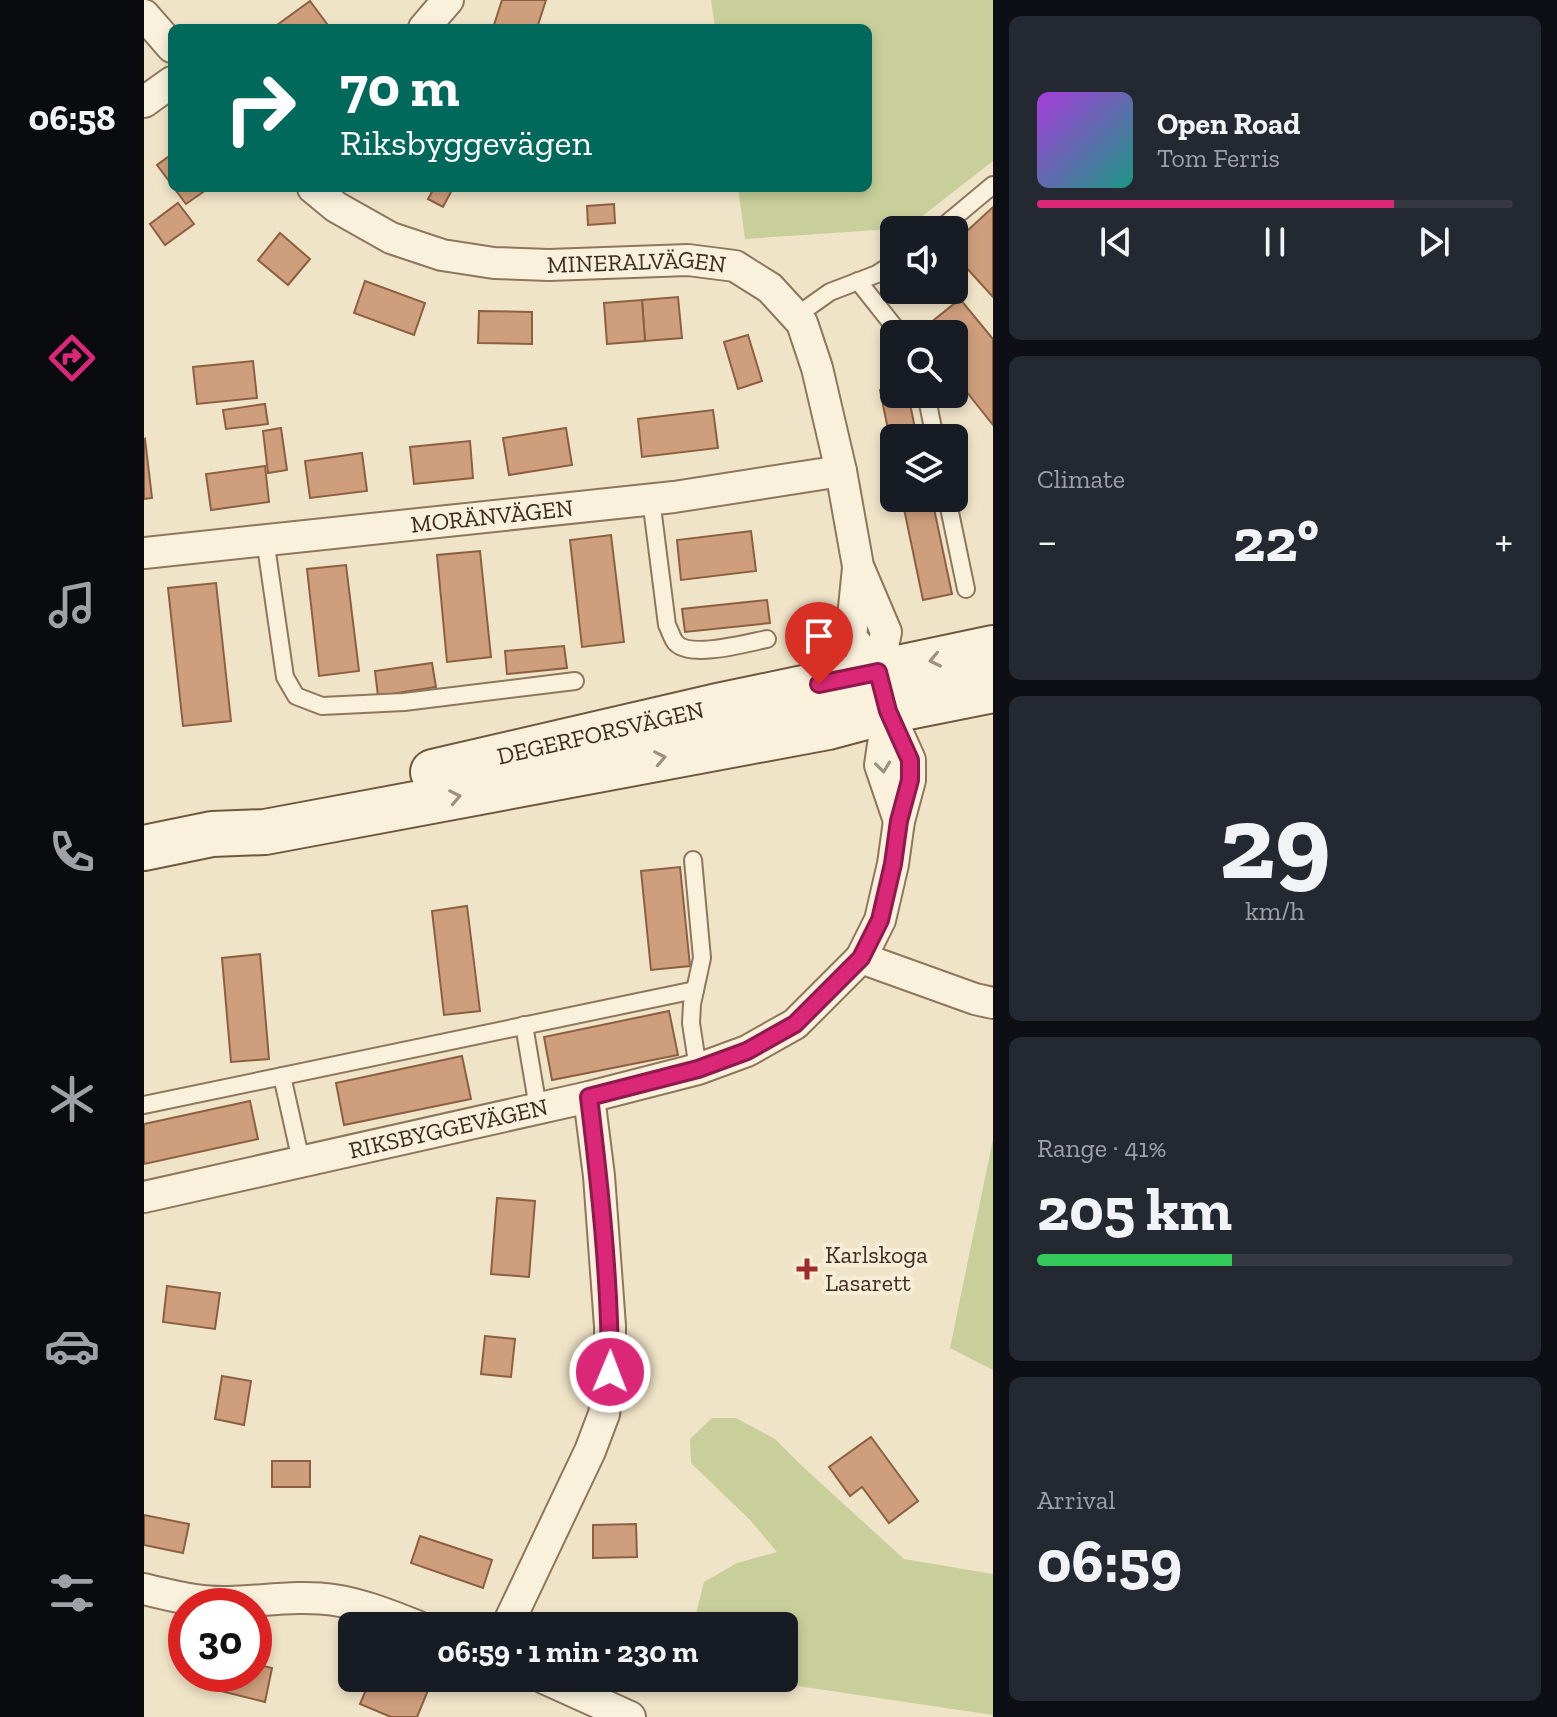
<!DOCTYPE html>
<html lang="en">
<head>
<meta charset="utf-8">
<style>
	body { margin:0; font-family:"Zilla Slab",serif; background:#242831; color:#f1f3f6; height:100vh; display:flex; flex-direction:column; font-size:30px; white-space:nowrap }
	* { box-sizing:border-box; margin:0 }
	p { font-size:26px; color:#9ea1a6 }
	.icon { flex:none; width:44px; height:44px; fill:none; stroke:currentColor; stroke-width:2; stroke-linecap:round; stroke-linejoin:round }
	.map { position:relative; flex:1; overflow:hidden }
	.side { display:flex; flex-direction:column; gap:16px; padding:16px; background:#0d0f14; width:564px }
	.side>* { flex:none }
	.guide { position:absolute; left:24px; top:24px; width:704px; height:168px; border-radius:12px; box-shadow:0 4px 12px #0003; background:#00695c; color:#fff; overflow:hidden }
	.buttons { position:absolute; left:736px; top:216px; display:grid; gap:16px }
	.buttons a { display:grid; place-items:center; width:88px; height:88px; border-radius:12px; background:#171b24; box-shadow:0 4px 12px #0003; font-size:40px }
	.speed { position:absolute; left:24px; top:1588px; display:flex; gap:16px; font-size:40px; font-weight:700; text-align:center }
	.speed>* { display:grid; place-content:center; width:104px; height:104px; border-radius:50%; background:#171b24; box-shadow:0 4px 12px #0003; line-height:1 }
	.speed .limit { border:12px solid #d22; background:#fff; color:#111 }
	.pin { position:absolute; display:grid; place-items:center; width:68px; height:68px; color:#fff; margin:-82px -34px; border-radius:50% 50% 50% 0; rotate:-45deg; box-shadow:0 0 8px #0007 }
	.pin .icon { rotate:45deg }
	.me { position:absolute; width:88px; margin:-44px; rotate:1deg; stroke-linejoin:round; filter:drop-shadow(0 0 6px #0008) }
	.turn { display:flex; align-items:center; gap:28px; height:168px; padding:0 40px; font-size:36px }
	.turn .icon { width:104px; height:104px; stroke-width:2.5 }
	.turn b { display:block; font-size:56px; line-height:68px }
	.big { font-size:60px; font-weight:700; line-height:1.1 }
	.side .card { flex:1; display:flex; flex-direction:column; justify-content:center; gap:12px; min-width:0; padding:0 28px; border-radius:12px; background:#242831 }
	.side .dial { align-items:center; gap:0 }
	.dial b { font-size:104px; line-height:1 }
	.song { display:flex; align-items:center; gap:24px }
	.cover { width:96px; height:96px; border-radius:12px; background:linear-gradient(135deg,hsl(280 70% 55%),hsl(170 70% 35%)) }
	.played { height:8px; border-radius:4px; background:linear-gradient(90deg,#db2777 75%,#363941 75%) }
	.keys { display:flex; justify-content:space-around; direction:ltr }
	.heat { display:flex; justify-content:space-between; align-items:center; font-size:44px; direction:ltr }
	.charge { height:12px; border-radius:6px; background:linear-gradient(90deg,#34c759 41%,#363941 0) }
	.trip { position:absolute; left:194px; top:1612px; width:460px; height:80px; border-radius:12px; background:#171b24; box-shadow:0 4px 12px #0003; font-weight:700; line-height:80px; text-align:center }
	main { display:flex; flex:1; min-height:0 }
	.tabs { display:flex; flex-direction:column; width:144px; justify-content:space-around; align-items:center; background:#090b0e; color:#9ea1a6 }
	.tabs .icon { width:56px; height:56px }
	.tabs .selected { color:#db2777 }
	.tabs b { font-size:36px; color:#f1f3f6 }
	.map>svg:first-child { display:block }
	.green { fill:#c9cf9b }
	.building { fill:#cf9f7d; stroke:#8d5f41; stroke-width:2 }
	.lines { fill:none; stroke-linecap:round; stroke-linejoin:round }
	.lane-casing { stroke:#8d765c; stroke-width:20 }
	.street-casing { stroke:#8d765c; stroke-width:34 }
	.secondary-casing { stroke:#6f573f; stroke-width:48 }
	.lane { stroke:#faf1dc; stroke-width:16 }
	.street { stroke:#faf1dc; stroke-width:30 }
	.secondary { stroke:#faf1dc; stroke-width:44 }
	.oneway { stroke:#9c907e }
	.route-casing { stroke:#8e194d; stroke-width:20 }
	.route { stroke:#db2777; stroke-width:14 }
	.poi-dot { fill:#9e2a2b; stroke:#f7eed8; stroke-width:3 }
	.labels { text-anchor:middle; stroke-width:8; stroke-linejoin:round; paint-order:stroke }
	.street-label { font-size:24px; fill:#3d2e20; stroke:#f7eed8 }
	.poi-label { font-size:24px; fill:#3d2e20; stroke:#f7eed8; text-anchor:start }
</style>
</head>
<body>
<main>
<nav class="tabs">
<b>06:58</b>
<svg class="icon selected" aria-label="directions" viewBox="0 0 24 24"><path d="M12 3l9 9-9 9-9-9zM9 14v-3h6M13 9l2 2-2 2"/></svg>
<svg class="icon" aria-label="music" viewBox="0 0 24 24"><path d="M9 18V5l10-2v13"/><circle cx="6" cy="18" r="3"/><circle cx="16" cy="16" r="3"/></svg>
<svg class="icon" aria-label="phone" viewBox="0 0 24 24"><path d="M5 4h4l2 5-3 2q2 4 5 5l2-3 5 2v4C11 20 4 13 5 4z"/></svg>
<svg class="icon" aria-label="climate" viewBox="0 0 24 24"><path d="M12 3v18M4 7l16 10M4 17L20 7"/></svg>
<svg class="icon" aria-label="car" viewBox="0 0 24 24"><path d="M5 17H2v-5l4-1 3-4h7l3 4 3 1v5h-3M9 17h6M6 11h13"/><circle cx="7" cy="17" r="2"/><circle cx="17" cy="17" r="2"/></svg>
<svg class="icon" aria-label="filters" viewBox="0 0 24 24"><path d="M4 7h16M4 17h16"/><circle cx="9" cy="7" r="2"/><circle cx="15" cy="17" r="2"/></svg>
</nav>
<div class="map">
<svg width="849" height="1717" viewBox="0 0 849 1717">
	<rect width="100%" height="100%" fill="#f0e4c8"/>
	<g class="green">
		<polygon points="567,0 849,0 849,161 763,228 601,239 594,188 724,188 724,28 571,28"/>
		<polygon points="849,1139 849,1370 806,1348"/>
		<polygon points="568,1418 592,1418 631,1439 658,1466 760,1559 849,1574 849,1715 606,1679 604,1678 640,1678 640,1626 549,1626 560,1582 593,1563 633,1552 606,1520 547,1463 546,1439"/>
	</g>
	<g class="building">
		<polygon points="358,0 402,0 393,28 349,28"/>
		<polygon points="166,1 186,28 129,28"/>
		<polygon points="28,154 28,185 13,165"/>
		<polygon points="30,188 61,188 62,190 42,204"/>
		<polygon points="290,188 309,188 299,207 284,199"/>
		<polygon points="34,203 50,224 21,245 6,224"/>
		<polygon points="470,204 471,223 444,225 443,206"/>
		<polygon points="849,207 849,297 810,254 810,243"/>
		<polygon points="136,233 166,259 144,285 114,260"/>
		<polygon points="221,281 281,303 270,335 210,313"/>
		<polygon points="534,297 538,338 501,341 498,300"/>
		<polygon points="816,299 849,339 849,425 810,376 810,334 776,334 775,332"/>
		<polygon points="498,300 501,341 463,344 460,303"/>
		<polygon points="335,311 388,312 388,344 334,343"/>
		<polygon points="604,335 618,381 594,389 580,342"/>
		<polygon points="109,361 113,398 53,404 49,367"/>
		<polygon points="750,387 750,394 764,394 773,438 750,438 750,459 736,390"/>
		<polygon points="121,404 124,424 82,429 79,410"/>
		<polygon points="569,410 574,448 498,457 494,419"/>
		<polygon points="137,428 143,470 124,473 119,431"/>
		<polygon points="422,428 428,465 365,475 359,438"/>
		<polygon points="1,439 8,498 0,499 0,440"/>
		<polygon points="326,441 329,478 270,484 266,447"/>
		<polygon points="218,453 223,491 166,498 161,461"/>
		<polygon points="121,466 125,502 67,510 62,474"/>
		<polygon points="788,499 808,594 779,600 759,504"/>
		<polygon points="607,531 612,571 537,580 533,540"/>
		<polygon points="467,535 480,642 438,647 426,540"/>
		<polygon points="336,551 347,657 303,662 293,555"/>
		<polygon points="202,565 215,671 175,676 163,569"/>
		<polygon points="72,583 87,721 39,726 24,588"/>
		<polygon points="623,600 626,623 541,632 538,609"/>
		<polygon points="420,646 423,668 363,674 361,651"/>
		<polygon points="288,663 292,687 234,696 231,671"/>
		<polygon points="536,867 546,966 507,970 497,871"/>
		<polygon points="323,906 336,1011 300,1015 288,911"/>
		<polygon points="116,954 125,1059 87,1062 78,958"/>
		<polygon points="525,1011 534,1055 408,1080 400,1037"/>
		<polygon points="318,1056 327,1099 200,1125 192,1083"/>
		<polygon points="106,1101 114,1139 0,1164 0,1124"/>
		<polygon points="353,1198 391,1201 385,1277 347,1274"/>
		<polygon points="23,1286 76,1293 71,1329 19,1322"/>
		<polygon points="341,1336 371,1339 367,1377 337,1374"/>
		<polygon points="78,1376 107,1381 100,1425 71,1419"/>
		<polygon points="727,1437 774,1501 745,1523 718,1487 706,1496 685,1467"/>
		<rect x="128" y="1461" width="38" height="26"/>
		<polygon points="0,1515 45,1524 39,1553 0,1545"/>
		<polygon points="492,1524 493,1557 449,1558 449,1525"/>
		<polygon points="276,1536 348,1560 339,1588 267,1563"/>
		<polygon points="110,1664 128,1668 121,1702 73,1690 77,1674 110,1674"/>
		<polygon points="227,1678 276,1678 287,1683 273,1717 247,1717 216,1704"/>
	</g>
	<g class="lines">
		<g class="lane-casing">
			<g id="lane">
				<polyline points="795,230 849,185"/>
				<polyline points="714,281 756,334"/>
				<polyline points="652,316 686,292 733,274 750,263"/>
				<polyline points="782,394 791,438"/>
				<polyline points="803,498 822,589"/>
				<path d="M 507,499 L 523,625 C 526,630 528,639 532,643 C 547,659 603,643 623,639"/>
				<polyline points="121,539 141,677 152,696 178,706 260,702 431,681"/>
				<polyline points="549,860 558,958 548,1004 547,1023 554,1069"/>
				<polyline points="380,1025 394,1108"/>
				<polyline points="138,1076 157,1161"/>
				<polyline points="0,1105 551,990"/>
			</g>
		</g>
		<g class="street-casing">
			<g id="street">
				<polyline points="0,15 28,47"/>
				<polyline points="280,28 304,0"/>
				<polyline points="0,102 28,82"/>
				<path id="s1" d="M 169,188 L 192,207 L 247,238 L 298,255 L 350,263 L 405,265 L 544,260 L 591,266 L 626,288 L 658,323 L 673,368 L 697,471 L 714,566 L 742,632 L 734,672"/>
				<path id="s2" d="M 0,553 L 530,497 L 697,471"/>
				<polyline points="714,568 707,637 734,672"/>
				<polyline points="744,711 736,765 755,821"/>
				<polyline points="717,958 831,999 849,1003"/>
				<path id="s3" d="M 0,1197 L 445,1097 L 554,1069 L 603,1051 L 651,1024 L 717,958 L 736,920 L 749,864 L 755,821 L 766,780 L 766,760 L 744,711"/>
				<path d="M 0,1589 C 28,1596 56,1603 85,1602 C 120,1601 156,1595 190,1600 C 218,1604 247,1616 273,1626"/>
				<polyline points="363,1626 446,1451 460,1414 466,1372 466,1326 455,1176 445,1097"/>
				<polyline points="400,1678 486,1717"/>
			</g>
		</g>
		<g class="secondary-casing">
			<g id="secondary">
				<path id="s4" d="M 289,772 L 574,706 L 849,648"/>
				<polyline points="0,848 68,834 121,832 684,727 744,711 849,690"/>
			</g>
		</g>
		<use href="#lane" class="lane"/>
		<use href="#street" class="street"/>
		<use href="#secondary" class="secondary"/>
	</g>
	<defs><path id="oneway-chevron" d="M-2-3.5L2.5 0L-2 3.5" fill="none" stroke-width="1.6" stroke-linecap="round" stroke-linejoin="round" transform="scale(2)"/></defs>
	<g class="oneway">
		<use href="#oneway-chevron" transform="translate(791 660) rotate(168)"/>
		<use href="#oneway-chevron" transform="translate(516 758) rotate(-11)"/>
		<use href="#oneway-chevron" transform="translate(739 767) rotate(83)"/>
		<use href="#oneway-chevron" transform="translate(311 797) rotate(-11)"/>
	</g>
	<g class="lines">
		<g class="route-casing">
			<path id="route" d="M 466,1372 C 466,1280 456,1188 445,1097 L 554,1069 L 603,1051 L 651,1024 L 717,958 L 736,920 L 749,864 L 755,821 L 766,780 L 766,760 L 744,711 L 734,672 L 675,684"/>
		</g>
		<use href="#route" class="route"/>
	</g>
	<path class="poi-dot" d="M659 1257h8v8h8v8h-8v8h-8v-8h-8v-8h8z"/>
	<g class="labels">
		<g class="street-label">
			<text dy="8" stroke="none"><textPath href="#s1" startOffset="342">MINERALVÄGEN</textPath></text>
			<text dy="8" stroke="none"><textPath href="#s2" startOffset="350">MORÄNVÄGEN</textPath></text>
			<text dy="8" stroke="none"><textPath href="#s4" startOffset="172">DEGERFORSVÄGEN</textPath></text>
			<text dy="8" stroke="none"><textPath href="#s3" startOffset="312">RIKSBYGGEVÄGEN</textPath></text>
		</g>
		<g class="poi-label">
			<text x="681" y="1263">Karlskoga<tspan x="681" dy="28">Lasarett</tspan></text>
		</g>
	</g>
</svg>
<div class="buttons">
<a><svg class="icon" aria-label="sound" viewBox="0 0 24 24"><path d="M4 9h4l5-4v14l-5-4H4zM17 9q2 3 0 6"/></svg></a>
<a><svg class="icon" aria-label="search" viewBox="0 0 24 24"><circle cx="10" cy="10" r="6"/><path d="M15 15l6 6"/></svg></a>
<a><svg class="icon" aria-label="layers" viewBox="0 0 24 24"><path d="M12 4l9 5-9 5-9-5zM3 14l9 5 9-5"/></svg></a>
</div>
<div class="speed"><div class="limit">30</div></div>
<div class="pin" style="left:675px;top:684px;background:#d93025"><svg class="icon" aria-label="arrive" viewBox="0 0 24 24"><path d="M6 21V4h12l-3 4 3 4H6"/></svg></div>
<svg class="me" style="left:466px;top:1372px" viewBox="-20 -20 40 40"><circle r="17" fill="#db2777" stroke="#fff" stroke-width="3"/><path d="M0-11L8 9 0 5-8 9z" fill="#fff"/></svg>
<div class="trip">06:59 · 1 min · 230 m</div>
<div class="guide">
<div class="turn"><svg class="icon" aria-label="right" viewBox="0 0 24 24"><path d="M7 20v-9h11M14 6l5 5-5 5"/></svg><div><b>70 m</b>Riksbyggevägen</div></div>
</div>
</div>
<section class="side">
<div class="card">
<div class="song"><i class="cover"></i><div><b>Open Road</b><p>Tom Ferris</p></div></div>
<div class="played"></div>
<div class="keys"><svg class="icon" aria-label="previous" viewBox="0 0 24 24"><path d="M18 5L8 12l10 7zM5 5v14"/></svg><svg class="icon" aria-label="pause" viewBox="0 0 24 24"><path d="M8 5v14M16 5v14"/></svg><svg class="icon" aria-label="next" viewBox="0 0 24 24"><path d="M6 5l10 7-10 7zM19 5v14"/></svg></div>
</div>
<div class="card"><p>Climate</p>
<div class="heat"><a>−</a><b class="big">22°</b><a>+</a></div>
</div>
<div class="card dial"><b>29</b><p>km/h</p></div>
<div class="card"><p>Range · 41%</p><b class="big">205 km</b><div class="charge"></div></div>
<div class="card"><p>Arrival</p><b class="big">06:59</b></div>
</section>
</main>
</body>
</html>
